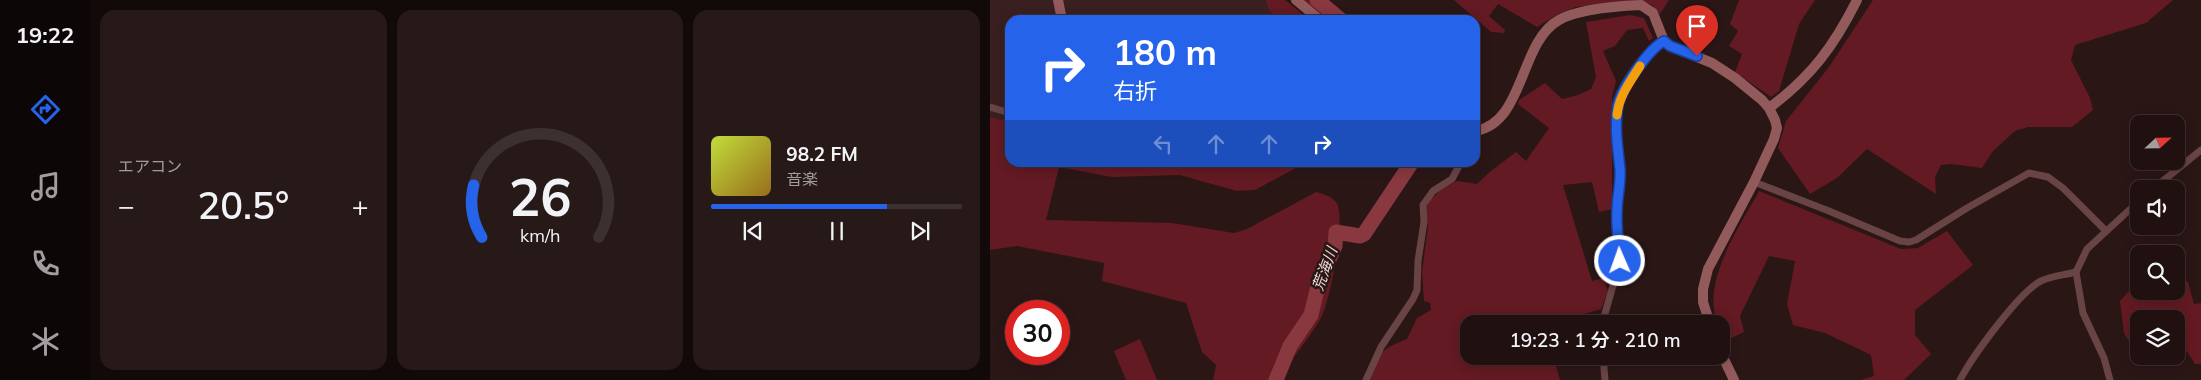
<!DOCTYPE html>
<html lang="ja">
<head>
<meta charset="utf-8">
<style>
	body { margin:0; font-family:Mulish,"Noto Sans JP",sans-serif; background:#281919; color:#f1f3f6; height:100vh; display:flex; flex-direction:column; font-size:19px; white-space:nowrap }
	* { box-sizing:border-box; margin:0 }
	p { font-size:16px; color:#a29d9f }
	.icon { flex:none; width:28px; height:28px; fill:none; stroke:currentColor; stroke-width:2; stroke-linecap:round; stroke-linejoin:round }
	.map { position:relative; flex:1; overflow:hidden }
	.drawer { display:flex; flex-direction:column; gap:10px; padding:10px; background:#120909; width:900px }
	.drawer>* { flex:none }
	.hud { position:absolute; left:15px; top:15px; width:475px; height:152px; border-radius:15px; box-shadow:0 2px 12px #0003,0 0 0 1px #3d3030; background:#2563eb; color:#fff; overflow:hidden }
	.needle { width:32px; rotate:68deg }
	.controls { position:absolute; left:1140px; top:115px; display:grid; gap:10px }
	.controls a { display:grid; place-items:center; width:55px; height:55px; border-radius:10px; background:#201010; box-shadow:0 2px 12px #0003,0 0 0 1px #3d3030; font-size:25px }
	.speed { position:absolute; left:15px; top:300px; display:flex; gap:10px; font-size:25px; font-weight:700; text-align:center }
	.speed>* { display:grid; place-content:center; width:65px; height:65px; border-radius:50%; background:#201010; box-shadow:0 2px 12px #0003,0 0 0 1px #3d3030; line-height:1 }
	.speed .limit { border:8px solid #d22; background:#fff; color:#111 }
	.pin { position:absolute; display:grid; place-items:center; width:42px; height:42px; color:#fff; margin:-51px -21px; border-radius:50% 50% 50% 0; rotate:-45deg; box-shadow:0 0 5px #0007 }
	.pin .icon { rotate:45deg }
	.me { position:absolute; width:55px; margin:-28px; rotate:358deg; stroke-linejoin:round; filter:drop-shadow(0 0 4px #0008) }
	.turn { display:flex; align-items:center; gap:18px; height:105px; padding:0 25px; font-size:22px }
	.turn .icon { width:65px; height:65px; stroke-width:2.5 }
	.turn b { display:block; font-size:35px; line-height:42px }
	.lanes { display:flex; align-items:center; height:48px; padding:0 25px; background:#0003; justify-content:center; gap:25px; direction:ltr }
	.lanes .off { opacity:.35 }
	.big { font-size:38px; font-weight:600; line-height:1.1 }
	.drawer .card { flex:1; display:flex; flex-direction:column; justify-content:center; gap:8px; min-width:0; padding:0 18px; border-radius:15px; background:#281919 }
	.drawer .dial { align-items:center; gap:0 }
	.dial svg { height:130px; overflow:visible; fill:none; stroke:#3d3030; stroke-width:7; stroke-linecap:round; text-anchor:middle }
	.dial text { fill:#f1f3f6; stroke:none }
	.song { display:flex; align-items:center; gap:15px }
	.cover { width:60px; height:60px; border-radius:8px; background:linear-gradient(135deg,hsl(70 70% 55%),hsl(40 70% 35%)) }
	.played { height:5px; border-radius:2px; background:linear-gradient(90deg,#2563eb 70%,#3d3030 70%) }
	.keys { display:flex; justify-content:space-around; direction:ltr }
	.heat { display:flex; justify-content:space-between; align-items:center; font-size:28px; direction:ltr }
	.drawer .tiles { flex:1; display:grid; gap:10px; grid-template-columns:repeat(3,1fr) }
	.trip { position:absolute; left:470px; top:315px; width:270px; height:50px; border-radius:15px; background:#201010; box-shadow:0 2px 12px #0003,0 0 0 1px #3d3030; font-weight:600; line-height:50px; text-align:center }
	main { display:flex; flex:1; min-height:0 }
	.tab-bar { display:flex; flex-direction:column; width:90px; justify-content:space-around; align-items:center; background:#0d0606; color:#a29d9f }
	.tab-bar .icon { width:35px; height:35px }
	.tab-bar .active { color:#2563eb }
	.tab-bar b { font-size:22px; color:#f1f3f6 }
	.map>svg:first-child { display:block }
	.built { fill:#391f20 }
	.green { fill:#631a22 }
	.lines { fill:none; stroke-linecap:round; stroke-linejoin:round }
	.river { stroke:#88383e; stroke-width:15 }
	.street { stroke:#684445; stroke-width:7 }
	.secondary { stroke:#935a5c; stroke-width:10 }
	.route-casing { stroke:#184099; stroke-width:12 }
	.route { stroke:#2563eb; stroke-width:9 }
	.slow { stroke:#f59e0b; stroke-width:9 }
	.labels { text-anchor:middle; stroke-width:5; stroke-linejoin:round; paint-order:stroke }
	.water-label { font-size:15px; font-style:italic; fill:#f1d7d7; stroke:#2b1616 }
</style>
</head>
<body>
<main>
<nav class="tab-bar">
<b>19:22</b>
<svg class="icon active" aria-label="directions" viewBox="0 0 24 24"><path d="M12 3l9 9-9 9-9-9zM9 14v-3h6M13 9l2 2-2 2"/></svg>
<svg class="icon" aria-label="music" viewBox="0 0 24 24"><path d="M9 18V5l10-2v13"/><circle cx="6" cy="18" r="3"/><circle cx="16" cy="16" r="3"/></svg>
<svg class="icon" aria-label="phone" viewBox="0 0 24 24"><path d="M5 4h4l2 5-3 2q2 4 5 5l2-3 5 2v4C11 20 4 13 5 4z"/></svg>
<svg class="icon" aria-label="climate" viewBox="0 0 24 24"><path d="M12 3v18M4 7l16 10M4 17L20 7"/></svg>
</nav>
<section class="drawer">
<div class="tiles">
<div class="card"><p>エアコン</p>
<div class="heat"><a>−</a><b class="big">20.5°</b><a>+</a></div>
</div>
<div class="card dial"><svg viewBox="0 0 100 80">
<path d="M14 69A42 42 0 1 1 86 69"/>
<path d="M14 69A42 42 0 0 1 9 37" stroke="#2563eb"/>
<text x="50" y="56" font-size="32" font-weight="700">26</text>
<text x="50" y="72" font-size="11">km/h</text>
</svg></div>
<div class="card">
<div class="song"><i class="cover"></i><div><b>98.2 FM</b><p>音楽</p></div></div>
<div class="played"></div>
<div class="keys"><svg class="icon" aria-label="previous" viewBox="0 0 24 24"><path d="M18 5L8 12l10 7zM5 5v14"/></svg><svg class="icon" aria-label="pause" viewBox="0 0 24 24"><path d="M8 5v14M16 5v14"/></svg><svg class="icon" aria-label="next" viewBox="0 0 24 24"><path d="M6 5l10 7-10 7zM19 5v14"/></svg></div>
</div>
</div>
</section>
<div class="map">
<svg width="1211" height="380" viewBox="0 0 1211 380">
	<rect width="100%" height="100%" fill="#2b1616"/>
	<polygon class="built" points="0,0 292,0 298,20 20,20 20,122 0,117"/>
	<g class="green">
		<polygon points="276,0 295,0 320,20 286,20 278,8"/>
		<polygon points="311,0 327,0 353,20 337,20"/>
		<polygon points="464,0 679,0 670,14 662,5 651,0 586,7 568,14 547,27 508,4 499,16 515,30 514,33 501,32"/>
		<polygon points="749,0 825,0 809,24 789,91 781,97 745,72 752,54 739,46 748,31 740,24"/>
		<polygon points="883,0 1183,0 1156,23 1085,45 1081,60 1100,98 1103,110 1082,127 1038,127 1025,131 1003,151 992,168 962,164 951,165 945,177 946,194 877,149 847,178 820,194 788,148 796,121 839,67"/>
		<path d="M 640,15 L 654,18 L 663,38 L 659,41 L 653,28 L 637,30 L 625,46 L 613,51 L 626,81 L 622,97 L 622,209 L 609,212 L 602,182 L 573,185 L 602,281 L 613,278 L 618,291 L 611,309 L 573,320 L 574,324 L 479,324 L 479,356 L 563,356 L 570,380 L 380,380 C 389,351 390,350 417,339 L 427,318 L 441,310 L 440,303 L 434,301 L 432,272 L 438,227 L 436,209 L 439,201 L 452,189 L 467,181 L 487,184 L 501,171 L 526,152 L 536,161 L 559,128 L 528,104 L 529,100 L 555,83 L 572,99 L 588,95 L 601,89 L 606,77 L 596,22 Z"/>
		<path d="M 0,117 L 20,122 L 20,162 L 315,163 L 265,190 L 247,191 L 190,175 L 122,177 L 69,167 L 56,220 L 182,223 L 244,233 L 257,229 L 326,192 C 333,194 341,196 346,202 C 357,216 340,301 331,318 C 319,339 301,360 286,380 L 223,380 L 226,365 L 212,352 L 196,303 L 112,281 L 114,263 L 27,246 L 0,250 Z"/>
		<path d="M 769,191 L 911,249 L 928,248 L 957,231 L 983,265 L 925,310 L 925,335 L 941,354 L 914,380 L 871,380 L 884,376 L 881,355 L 835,333 L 803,325 L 797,304 L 805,261 L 779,256 L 750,316 L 754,332 L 735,341 L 731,332 L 731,324 L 728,324 C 710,283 750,226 769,191 Z"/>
		<polygon points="1186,273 1198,282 1204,304 1211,303 1211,364 1205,364 1186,335 1186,319 1149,319 1149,351 1146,353 1134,333 1130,301 1149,280 1149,291 1186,291"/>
		<polygon points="150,339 167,380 136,380 124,351"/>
	</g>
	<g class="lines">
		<g class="river">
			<polyline points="327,0 351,20"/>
			<polyline points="286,380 300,346 321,315 329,282 345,246 346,232 370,236 374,234 422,162"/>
		</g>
		<g class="street">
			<polyline points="0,107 20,113"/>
			<polyline points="764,182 839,211 910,241 919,242 926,240 977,208 1039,173 1058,177 1073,188 1116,231"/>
			<polyline points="1163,189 1211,150"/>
			<polyline points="612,324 630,261 627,212 630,171 627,119 628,103 633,92 654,61 666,46 674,41"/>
			<polyline points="613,356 615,380"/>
			<polyline points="376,380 391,347 423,299 427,290 428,261 434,222 433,205 443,191 462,179 471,162"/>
			<path d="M 970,380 C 982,357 1029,292 1051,281 C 1061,276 1075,275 1086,272"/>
			<polyline points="1120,380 1114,358 1093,313 1086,272 1097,249 1149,201"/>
		</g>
		<g class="secondary">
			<polyline points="68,0 72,20"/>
			<polyline points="306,0 330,20"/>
			<path d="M 779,108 C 821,77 844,46 867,0"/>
			<path d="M 485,131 C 535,123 529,42 569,20 C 588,9 629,6 651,5 L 663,13 L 674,41 L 680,46 L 722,63 L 745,78 L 772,100 L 779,108 L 785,120 L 787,128 L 784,139 L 764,182 L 718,269 L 713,289 L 713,302 L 720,324"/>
			<polyline points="731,353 744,380"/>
		</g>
	</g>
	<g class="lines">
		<g class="route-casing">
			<path id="route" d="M 630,261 C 629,245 626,228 627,211 C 627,197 631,184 630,169 C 628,149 624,126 628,105 C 632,87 659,49 674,41 L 680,46 L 707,56"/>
		</g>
		<use href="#route" class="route"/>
		<path class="slow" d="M 627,115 C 629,96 640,82 650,66"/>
	</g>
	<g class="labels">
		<g class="water-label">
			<text transform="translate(335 269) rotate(-70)" y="5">荒海川</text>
		</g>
	</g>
</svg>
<div class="controls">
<a><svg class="needle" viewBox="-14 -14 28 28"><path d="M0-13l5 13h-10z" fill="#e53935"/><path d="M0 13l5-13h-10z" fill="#a29d9f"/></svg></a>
<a><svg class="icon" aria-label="sound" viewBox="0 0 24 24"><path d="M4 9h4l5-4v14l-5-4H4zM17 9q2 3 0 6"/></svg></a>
<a><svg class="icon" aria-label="search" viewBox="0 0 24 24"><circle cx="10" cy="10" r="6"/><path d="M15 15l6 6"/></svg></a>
<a><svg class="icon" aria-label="layers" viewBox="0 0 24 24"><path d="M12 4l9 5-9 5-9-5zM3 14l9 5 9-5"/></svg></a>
</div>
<div class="speed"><div class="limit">30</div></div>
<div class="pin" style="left:707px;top:56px;background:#d93025"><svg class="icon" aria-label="arrive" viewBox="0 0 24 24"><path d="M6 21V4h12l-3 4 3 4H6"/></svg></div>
<svg class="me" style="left:630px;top:261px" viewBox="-20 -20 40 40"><circle r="17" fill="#2563eb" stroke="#fff" stroke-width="3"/><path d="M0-11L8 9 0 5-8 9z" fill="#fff"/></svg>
<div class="trip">19:23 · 1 分 · 210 m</div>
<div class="hud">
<div class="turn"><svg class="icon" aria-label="right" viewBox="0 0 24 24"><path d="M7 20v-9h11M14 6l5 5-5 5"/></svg><div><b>180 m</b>右折</div></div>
<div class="lanes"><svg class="icon off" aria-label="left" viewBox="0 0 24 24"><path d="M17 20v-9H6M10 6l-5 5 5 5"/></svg><svg class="icon off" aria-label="ahead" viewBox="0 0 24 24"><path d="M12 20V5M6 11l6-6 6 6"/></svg><svg class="icon off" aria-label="ahead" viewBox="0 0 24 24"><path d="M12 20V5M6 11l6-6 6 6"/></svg><svg class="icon" aria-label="right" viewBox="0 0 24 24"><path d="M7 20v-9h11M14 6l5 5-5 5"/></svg></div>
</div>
</div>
</main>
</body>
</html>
